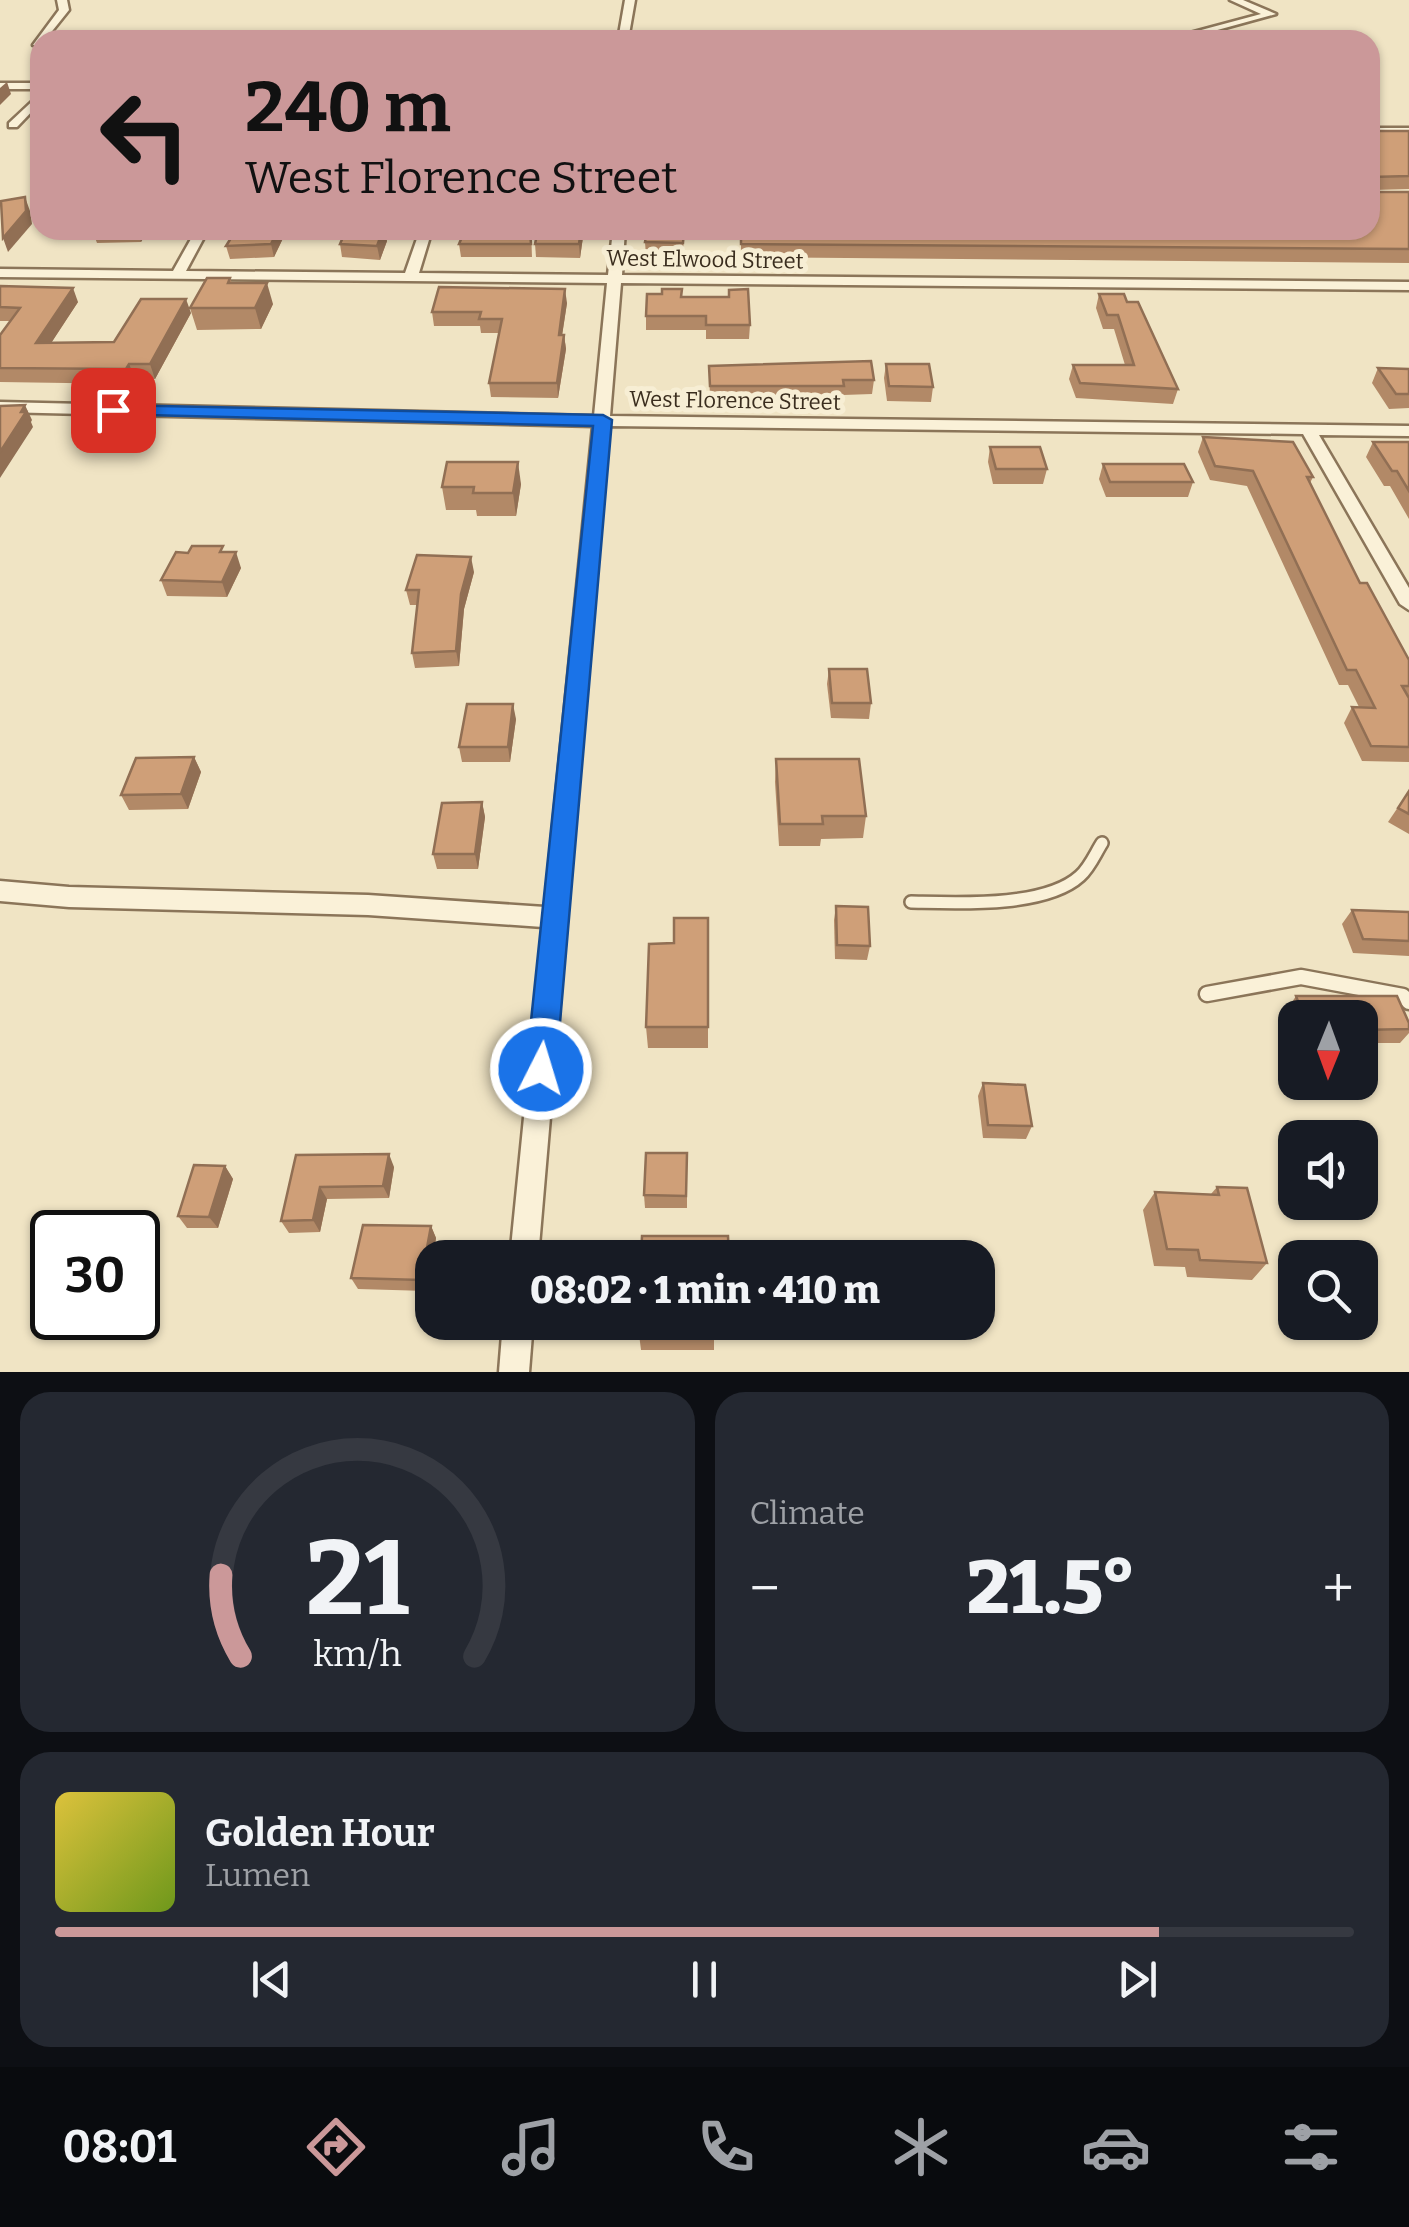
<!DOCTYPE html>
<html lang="en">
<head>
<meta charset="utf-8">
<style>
	body { margin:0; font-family:Bitter,serif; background:#242831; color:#f1f3f6; height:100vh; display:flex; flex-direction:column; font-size:38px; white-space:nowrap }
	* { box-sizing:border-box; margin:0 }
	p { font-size:32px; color:#9ea1a6 }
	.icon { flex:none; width:55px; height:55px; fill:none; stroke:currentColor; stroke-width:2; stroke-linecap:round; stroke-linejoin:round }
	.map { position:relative; height:1372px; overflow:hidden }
	.drawer { display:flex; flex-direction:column; gap:20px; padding:20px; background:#0d0f14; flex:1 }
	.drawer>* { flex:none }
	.banner { position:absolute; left:30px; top:30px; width:1350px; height:210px; border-radius:30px; box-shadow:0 2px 8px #0004; background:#cb9899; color:#111; overflow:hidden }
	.needle { width:65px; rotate:181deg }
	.tools { position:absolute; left:1278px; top:1000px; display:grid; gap:20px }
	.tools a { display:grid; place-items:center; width:100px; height:100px; border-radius:20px; background:#171b24; box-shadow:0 2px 8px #0004; font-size:50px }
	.speed { position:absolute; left:30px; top:1210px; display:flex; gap:20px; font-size:50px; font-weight:700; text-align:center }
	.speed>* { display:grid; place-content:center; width:130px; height:130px; border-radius:50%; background:#171b24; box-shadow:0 2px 8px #0004; line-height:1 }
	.speed .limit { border:5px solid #111; border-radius:15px; background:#fff; color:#111 }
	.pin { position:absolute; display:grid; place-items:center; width:85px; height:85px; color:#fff; margin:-42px; border-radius:20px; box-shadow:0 5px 15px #0006 }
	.me { position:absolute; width:110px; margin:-55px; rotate:5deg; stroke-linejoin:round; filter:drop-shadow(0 0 8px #0008) }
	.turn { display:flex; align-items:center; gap:35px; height:210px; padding:0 50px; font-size:45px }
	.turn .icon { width:130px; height:130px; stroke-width:2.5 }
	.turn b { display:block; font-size:70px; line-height:85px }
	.big { font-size:75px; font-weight:800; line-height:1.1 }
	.drawer .widget { flex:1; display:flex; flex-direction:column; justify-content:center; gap:15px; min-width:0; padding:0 35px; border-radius:30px; background:#242831 }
	.drawer .dial { align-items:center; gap:0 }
	.dial svg { height:260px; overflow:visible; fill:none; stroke:#363941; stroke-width:7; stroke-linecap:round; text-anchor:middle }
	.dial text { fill:#f1f3f6; stroke:none }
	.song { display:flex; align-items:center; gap:30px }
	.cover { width:120px; height:120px; border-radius:15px; background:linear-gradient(135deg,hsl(50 70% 55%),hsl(80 70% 35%)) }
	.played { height:10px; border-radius:5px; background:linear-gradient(90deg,#cb9899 85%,#363941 85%) }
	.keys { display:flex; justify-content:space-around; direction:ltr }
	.heat { display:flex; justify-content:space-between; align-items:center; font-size:55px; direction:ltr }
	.drawer .tiles { flex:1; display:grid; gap:20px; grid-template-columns:1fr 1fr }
	.widget:last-child { grid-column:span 2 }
	.trip { position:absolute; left:415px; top:1240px; width:580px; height:100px; border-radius:30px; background:#171b24; box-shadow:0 2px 8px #0004; font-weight:800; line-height:100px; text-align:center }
	.dock { display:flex; height:160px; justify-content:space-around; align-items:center; background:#090b0e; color:#9ea1a6 }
	.dock .icon { width:70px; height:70px }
	.dock .on { color:#cb9899 }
	.dock b { font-size:45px; color:#f1f3f6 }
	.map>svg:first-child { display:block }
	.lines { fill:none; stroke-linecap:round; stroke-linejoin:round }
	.lane-far1-casing { stroke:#8b7559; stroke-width:16 }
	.lane-casing { stroke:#8b7559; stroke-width:19 }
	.street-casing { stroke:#8b7559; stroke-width:5 }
	.lane-far1 { stroke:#faf1d8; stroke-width:11 }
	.lane { stroke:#faf1d8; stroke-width:14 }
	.street { fill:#faf1d8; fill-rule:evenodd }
	.wall { fill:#b28967 }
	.shaded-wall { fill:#916f54 }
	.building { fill:#cf9f78; stroke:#916f54; stroke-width:2.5 }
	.route { fill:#1a73e8; stroke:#114b97; stroke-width:2.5 }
	.labels { text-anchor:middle; stroke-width:10; stroke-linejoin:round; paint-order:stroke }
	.far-street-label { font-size:22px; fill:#3a2d1e; stroke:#f7eed4 }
</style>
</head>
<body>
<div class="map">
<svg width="1409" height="1372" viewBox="0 0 1409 1372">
	<rect width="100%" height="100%" fill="#f0e4c4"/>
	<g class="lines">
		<g class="lane-far1-casing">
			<path id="lane-far1" d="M 911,902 C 957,903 1045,908 1080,876 C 1090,867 1095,854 1102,843"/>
		</g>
		<g class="lane-casing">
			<polyline id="lane" points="1207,994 1301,977 1403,996 1409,1002"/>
		</g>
		<g class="street-casing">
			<g id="street">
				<polygon points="57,0 67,0 69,10 45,40 40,40 40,45 33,45 59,10"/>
				<polygon points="625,0 635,0 628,40 618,40"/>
				<polygon points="1230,0 1243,0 1276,14 1181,40 1164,40 1261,14"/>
				<rect x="0" y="83" width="40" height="6"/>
				<polygon points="40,94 40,103 17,127 9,127 9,123"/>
				<rect x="1370" y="128" width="39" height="6"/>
				<polygon points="196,230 208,230 186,271 405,273 420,230 432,230 419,273 608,275 613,230 625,230 622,275 1409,282 1409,290 621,283 610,416 1409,426 1409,436 1319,435 1409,588 1409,610 1400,604 1303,434 609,426 538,1258 510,1258 543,927 368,915 69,907 0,901 0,881 69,887 368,895 545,907 593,426 0,412 0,402 594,416 607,283 0,277 0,269 173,271"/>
				<polygon points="503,1322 533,1322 529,1372 499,1372"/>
			</g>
		</g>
		<use href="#lane-far1" class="lane-far1"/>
		<use href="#lane" class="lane"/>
		<use href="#street" class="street"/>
	</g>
	<g class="wall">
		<polygon points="1370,131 1409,131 1409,189 1374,190 1375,192 1409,192 1409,263 741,257 741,230 1370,230"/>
		<polygon points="92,230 148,230 141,242 97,243"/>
		<polygon points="236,230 287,230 274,257 230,259 226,246"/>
		<polygon points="346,230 388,230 385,235 387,241 380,260 342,257 340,244"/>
		<polygon points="531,230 532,257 461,257 459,244"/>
		<polygon points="584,230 580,258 536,257 535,244"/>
		<polygon points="684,230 683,257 646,256 645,242"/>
		<polygon points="230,278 232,283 273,304 261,329 197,330 190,308"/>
		<polygon points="0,286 78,302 51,343 114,342 191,313 155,379 135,378 132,384 0,382 0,335 10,321 0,321"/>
		<polygon points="1099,294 1127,302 1178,389 1173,404 1076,398 1069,379 1073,365 1125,365 1114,329 1103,329 1096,308"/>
		<polygon points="681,297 750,325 749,339 706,339 706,330 646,330 646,316"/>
		<polygon points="567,303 562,335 564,335 566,349 558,398 491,397 489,383 499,333 481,333 480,326 434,326 432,312"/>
		<polygon points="886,364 933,387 931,402 887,401 884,378"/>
		<polygon points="709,366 874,380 872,394 843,395 843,400 710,400"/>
		<polygon points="1378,368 1409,369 1409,408 1389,409 1372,383"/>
		<polygon points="1203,437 1313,477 1310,483 1360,583 1409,660 1409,762 1362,761 1344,723 1352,707 1359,707 1348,685 1339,685 1247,486 1210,480 1198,452"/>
		<polygon points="1373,442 1409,442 1409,519 1390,486 1384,486 1366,457"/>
		<polygon points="990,447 1047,469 1043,484 993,484 988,462"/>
		<polygon points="1103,464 1193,482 1188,497 1106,497 1099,479"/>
		<polygon points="521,484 516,516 477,516 476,510 446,510 442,487"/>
		<polygon points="225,552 241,568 227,597 167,596 161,580"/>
		<polygon points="474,572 464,609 459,666 415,668 412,653 417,605 410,605 406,590"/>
		<polygon points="829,669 871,703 869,719 831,718 827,684"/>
		<polygon points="516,719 510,762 462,762 459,747"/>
		<polygon points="194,757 201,772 188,809 129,810 121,795"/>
		<polygon points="776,759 866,816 863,838 821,839 820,846 779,846 775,782"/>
		<polygon points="1409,791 1409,834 1388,822"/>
		<polygon points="482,802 485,817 478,869 437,869 433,854"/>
		<polygon points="836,906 870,946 867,960 835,959 834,920"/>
		<polygon points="1352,910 1409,912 1409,956 1353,953 1342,924"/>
		<polygon points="708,918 708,1048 648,1048 646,1027 674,943"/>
		<polygon points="1296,996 1409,1023 1409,1033 1400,1043 1360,1043 1360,1018 1295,1018 1295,1032 1287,1010"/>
		<polygon points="983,1083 1032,1126 1026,1139 983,1138 978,1096"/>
		<polygon points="687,1153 687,1208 645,1208 644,1195"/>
		<polygon points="296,1155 394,1167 389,1198 327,1199 320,1232 289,1233 281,1221"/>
		<polygon points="225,1166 233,1179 218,1228 187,1228 178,1216"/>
		<polygon points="1217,1187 1267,1263 1252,1280 1187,1277 1185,1267 1154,1266 1143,1210 1155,1192 1211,1194"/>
		<polygon points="431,1226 436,1238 427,1291 358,1289 351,1278"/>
		<polygon points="714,1322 714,1350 641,1350 639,1334"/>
	</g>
	<g class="shaded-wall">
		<polygon points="7,82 11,94 0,105 0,88"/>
		<polygon points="25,197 30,211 32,224 8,252 3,238"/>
		<polygon points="137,230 148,230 141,242"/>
		<polygon points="278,230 287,230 274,257 271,244"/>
		<polygon points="380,230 388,230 385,235 387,241 380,260 377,246"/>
		<polygon points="581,230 584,230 580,258 579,244"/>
		<polygon points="267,283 273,304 261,329 255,308"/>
		<polygon points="73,288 78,302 42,357 36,343"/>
		<polygon points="565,289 567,303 560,349 559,335"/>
		<polygon points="186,299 191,313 155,379 150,364"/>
		<polygon points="564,335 566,349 558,398 557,383"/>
		<polygon points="129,364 135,378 132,384 126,369"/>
		<polygon points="25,405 32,420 31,422 33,427 0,478 0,452"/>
		<polygon points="518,462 521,484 516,516 513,493"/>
		<polygon points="236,552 241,568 227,597 222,582"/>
		<polygon points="471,557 474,572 464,609 459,666 456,651 461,594"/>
		<polygon points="513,704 516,719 510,762 508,747"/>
		<polygon points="194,757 201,772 188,809 181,794"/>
		<polygon points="482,802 485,817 478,869 475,854"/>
		<polygon points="389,1154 394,1167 389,1198 383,1186"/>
		<polygon points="225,1166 233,1179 218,1228 209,1217"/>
		<polygon points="320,1187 327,1199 320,1232 313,1220"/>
		<polygon points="431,1226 436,1238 427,1291 421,1280"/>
	</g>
	<g class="building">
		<polygon points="1370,131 1409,131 1409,176 1372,177 1371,188 1375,192 1409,192 1409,249 741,244 741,230 1370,230"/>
		<polygon points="25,197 26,211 3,238 1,201"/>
		<polygon points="236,230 278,230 271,244 226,246"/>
		<polygon points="346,230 383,230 377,246 340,244"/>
		<polygon points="465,230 530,230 531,244 459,244"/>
		<polygon points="538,230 581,230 579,244 535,244"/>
		<polygon points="647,230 684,230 683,243 645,242"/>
		<polygon points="207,278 230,278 228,283 267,283 255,308 190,308"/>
		<polygon points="0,286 73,288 36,343 114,342 141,299 186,299 150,364 129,364 126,369 0,368 0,335 20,308 0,307"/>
		<polygon points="439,287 565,289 559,335 564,335 557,383 489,383 502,319 479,319 481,312 432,312"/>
		<polygon points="662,289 682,289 681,297 729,297 729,290 748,289 750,325 706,325 706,316 646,316 647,294 662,294"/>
		<polygon points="1099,294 1124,294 1127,302 1138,302 1178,389 1080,383 1073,365 1134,365 1118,315 1107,315"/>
		<polygon points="871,361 874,380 843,380 844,386 710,386 709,366"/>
		<polygon points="886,364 929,364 933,387 889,386"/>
		<polygon points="1378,368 1409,369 1409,394 1396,394"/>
		<polygon points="25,405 21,412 26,412 0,452 0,406"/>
		<polygon points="1203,437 1293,442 1313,477 1307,477 1360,583 1367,583 1409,660 1409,686 1402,686 1409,698 1409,747 1371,746 1352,707 1375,708 1356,670 1347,670 1253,471 1215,466"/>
		<polygon points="1373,442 1409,442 1409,491 1397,471 1392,471"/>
		<polygon points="990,447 1040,447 1047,469 996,469"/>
		<polygon points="447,462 518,462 513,493 473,493 474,487 442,487"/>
		<polygon points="1103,464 1184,464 1193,482 1110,482"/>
		<polygon points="192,546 223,546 220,552 236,552 222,582 161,580 176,552 188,553"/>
		<polygon points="417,555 471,557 461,594 456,651 412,653 419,590 406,590"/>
		<polygon points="829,669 867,669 871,703 832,703"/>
		<polygon points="467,704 513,704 508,747 459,747"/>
		<polygon points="194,757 181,794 121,795 136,758"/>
		<polygon points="776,759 859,759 866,816 822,816 823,824 780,824"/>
		<polygon points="1409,791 1409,814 1398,808"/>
		<polygon points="482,802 475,854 433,854 442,803"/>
		<polygon points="836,906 868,907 870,946 837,945"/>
		<polygon points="1352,910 1409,912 1409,941 1363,939"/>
		<polygon points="674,918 708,918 708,1027 646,1027 649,944 674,943"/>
		<polygon points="1296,996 1397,996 1409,1023 1409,1029 1360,1030 1360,1018 1304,1018"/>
		<polygon points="983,1083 1025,1085 1032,1126 988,1125"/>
		<polygon points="646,1153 687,1153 686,1196 644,1195"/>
		<polygon points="389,1154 383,1186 320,1187 313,1220 281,1221 296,1155"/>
		<polygon points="194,1165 225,1166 209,1217 178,1216"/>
		<polygon points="1217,1187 1247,1188 1267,1263 1200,1260 1198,1250 1167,1249 1155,1192 1219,1195"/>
		<polygon points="363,1225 431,1226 421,1280 351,1278"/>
		<polygon points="642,1236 728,1236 729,1258 641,1258"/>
		<rect x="639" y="1322" width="75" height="12"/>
	</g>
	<polygon class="route" points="113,405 603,415 612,420 556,1069 551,1079 541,1083 531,1079 526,1069 593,426 107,414 107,406"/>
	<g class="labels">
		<g class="far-street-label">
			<text transform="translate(705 259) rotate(1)" y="8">West Elwood Street</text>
			<text transform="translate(735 400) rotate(1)" y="8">West Florence Street</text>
		</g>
	</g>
</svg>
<div class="tools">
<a><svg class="needle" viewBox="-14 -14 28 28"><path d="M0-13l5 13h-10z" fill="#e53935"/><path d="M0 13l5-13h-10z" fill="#9ea1a6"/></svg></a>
<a><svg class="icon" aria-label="sound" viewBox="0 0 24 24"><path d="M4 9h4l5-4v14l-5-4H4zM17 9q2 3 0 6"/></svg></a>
<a><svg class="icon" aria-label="search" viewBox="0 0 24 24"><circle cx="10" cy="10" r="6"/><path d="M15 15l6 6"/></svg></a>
</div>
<div class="speed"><div class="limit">30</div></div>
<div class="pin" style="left:113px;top:410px;background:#d93025"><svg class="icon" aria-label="arrive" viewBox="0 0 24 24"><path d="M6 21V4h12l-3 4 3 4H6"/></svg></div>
<svg class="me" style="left:541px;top:1069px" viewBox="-20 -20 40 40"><circle r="17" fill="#1a73e8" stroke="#fff" stroke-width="3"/><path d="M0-11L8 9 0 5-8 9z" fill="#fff"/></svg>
<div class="trip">08:02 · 1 min · 410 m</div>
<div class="banner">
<div class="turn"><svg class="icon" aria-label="left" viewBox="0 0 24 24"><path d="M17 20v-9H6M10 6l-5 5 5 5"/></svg><div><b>240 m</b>West Florence Street</div></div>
</div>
</div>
<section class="drawer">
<div class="tiles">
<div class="widget dial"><svg viewBox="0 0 100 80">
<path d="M14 69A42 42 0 1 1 86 69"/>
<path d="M14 69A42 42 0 0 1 8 44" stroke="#cb9899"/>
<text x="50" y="56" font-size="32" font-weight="700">21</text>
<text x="50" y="72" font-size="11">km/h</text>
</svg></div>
<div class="widget"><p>Climate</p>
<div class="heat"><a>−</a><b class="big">21.5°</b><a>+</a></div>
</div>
<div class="widget">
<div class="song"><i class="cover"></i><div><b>Golden Hour</b><p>Lumen</p></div></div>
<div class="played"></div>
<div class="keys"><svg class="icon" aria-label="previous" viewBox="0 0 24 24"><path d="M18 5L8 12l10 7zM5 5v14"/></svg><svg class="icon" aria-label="pause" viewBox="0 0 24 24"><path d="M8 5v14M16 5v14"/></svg><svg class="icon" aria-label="next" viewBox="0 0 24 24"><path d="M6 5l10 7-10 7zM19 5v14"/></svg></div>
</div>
</div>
</section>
<nav class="dock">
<b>08:01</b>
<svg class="icon on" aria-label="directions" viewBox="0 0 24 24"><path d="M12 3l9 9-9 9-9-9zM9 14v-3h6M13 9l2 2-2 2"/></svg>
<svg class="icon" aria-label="music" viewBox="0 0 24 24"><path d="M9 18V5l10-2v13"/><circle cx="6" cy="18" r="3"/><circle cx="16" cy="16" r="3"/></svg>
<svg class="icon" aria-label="phone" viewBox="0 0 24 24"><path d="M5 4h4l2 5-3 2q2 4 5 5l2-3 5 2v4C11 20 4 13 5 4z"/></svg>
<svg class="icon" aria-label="climate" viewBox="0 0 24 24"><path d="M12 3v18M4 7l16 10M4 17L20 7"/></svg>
<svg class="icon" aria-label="car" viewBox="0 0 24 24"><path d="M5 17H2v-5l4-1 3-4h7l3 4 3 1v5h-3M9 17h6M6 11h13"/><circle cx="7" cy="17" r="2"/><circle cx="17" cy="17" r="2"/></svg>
<svg class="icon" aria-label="filters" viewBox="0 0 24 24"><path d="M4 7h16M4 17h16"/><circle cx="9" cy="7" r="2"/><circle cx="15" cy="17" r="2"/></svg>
</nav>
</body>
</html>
